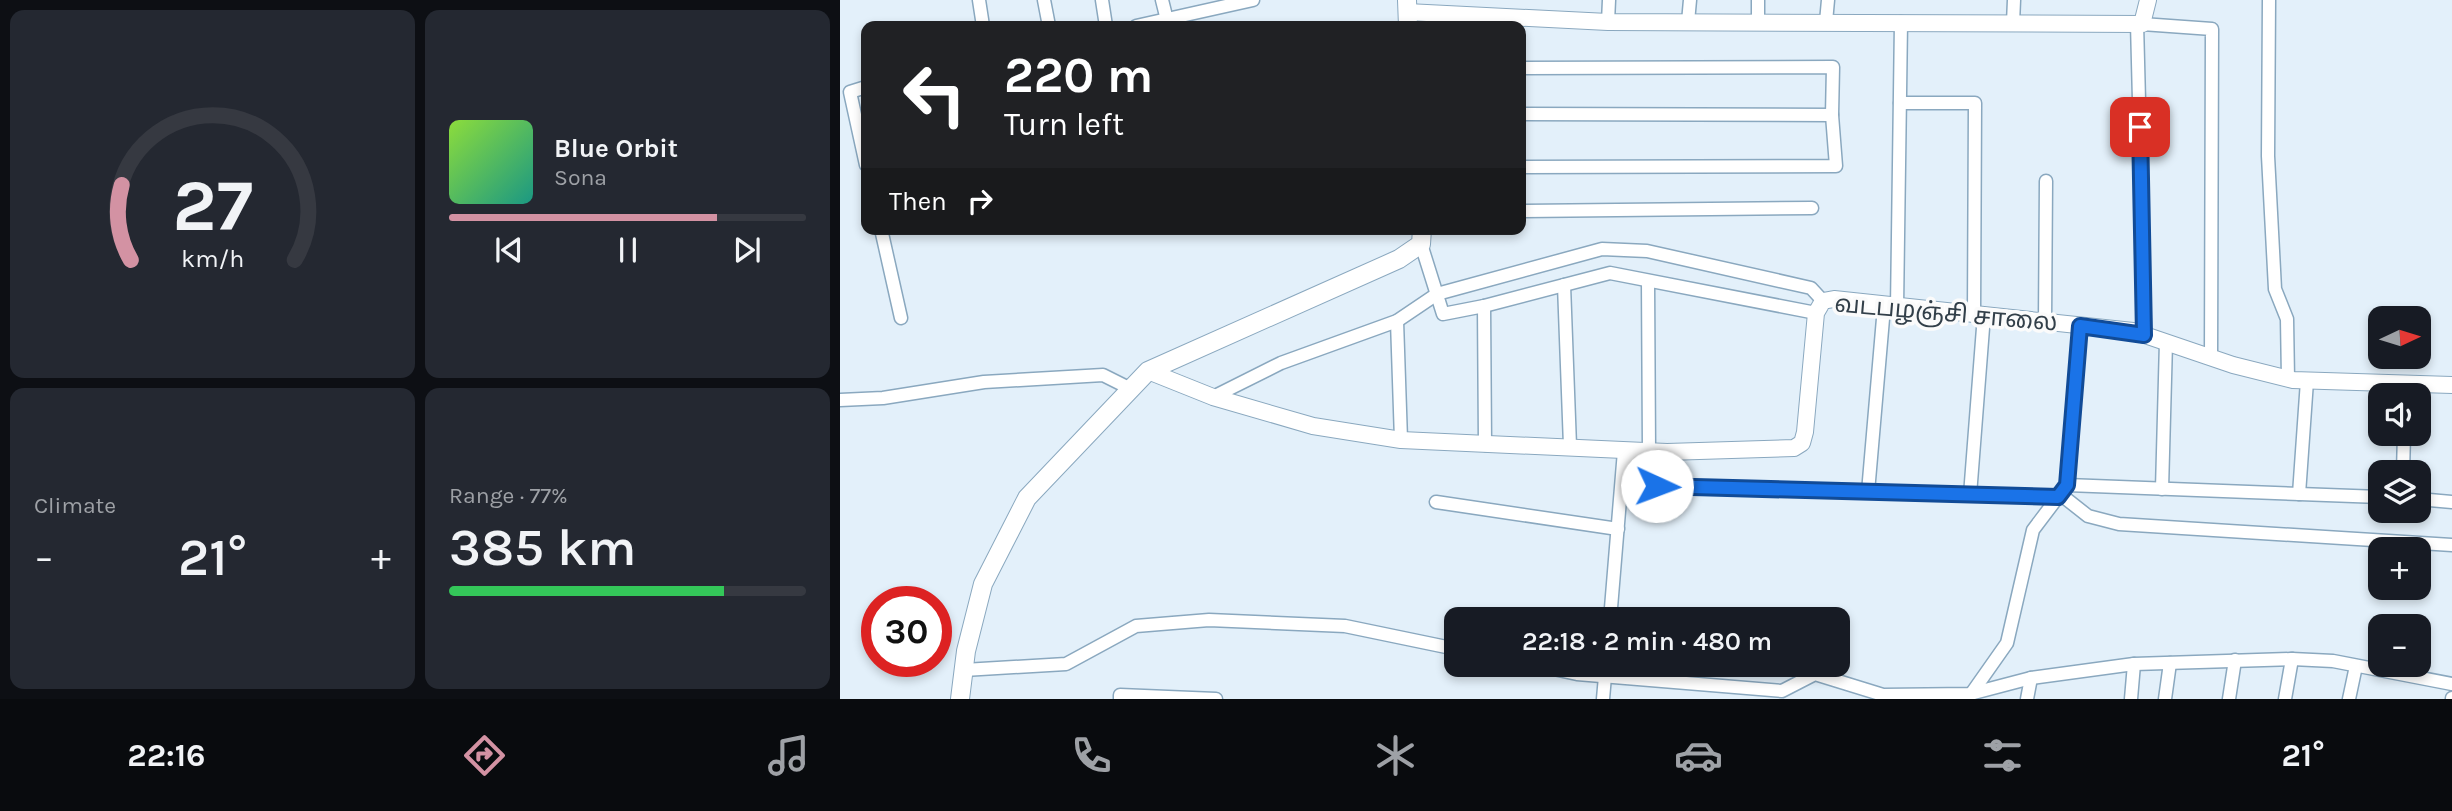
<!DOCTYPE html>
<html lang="en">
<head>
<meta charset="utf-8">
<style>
	body { margin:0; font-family:Karla,"Noto Sans Tamil",sans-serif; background:#242831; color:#f1f3f6; height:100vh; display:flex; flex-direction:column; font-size:26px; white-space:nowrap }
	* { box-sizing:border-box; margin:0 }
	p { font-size:23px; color:#9ea1a6 }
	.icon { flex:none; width:38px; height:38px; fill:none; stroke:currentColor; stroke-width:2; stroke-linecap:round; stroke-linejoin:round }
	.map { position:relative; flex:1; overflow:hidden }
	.side { display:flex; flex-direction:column; gap:10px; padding:10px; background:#0d0f14; width:840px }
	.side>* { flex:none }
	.banner { position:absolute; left:21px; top:21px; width:665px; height:214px; border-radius:14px; box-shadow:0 4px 10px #0003; background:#202124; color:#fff; overflow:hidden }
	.needle { width:46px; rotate:86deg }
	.controls { position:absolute; left:1528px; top:306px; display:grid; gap:14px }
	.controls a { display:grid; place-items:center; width:63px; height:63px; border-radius:14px; background:#171b24; box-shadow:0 4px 10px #0003; font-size:35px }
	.speed { position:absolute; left:21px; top:586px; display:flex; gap:14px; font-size:35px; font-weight:700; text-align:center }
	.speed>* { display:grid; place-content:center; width:91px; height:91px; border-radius:50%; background:#171b24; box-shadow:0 4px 10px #0003; line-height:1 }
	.speed .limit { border:10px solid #d22; background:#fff; color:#111 }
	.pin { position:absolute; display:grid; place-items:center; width:60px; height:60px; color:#fff; margin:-30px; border-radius:14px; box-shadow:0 4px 10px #0006 }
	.me { position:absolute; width:77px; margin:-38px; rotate:92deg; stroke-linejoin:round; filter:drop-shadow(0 0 5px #0008) }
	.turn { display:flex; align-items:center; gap:24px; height:147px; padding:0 28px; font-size:32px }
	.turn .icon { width:91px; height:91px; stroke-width:2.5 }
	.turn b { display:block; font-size:49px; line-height:60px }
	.then { display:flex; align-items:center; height:66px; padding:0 28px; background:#0003; gap:14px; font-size:26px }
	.big { font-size:52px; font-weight:600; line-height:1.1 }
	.side .widget { flex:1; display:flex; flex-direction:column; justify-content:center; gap:10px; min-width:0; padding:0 24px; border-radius:14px; background:#242831 }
	.side .dial { align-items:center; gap:0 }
	.dial svg { height:182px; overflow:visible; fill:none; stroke:#363941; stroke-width:7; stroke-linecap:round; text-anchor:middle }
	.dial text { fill:#f1f3f6; stroke:none }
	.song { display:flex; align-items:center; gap:21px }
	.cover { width:84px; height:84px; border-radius:10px; background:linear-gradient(135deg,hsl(90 70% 55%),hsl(170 70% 35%)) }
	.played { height:7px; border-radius:4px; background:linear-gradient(90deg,#d392a3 75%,#363941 75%) }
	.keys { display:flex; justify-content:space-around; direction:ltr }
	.heat { display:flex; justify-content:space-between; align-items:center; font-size:38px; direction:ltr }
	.charge { height:10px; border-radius:5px; background:linear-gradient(90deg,#34c759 77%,#363941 0) }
	.side .tiles { flex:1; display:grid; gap:10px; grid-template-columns:repeat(2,1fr) }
	.trip { position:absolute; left:604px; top:607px; width:406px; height:70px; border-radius:14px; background:#171b24; box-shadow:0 4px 10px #0003; font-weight:600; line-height:70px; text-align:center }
	.tabs { display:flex; height:112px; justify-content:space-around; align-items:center; background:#090b0e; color:#9ea1a6 }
	.tabs .icon { width:49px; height:49px }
	.tabs .active { color:#d392a3 }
	.tabs b { font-size:32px; color:#f1f3f6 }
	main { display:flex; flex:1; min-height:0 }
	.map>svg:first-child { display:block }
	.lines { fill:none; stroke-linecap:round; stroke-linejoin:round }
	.minor-casing { stroke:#8aa8bf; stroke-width:15 }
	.tertiary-casing { stroke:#8aa8bf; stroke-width:18 }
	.secondary-casing { stroke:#8aa8bf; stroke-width:20 }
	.minor { stroke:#fff; stroke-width:12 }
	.tertiary { stroke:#fff; stroke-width:16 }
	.secondary { stroke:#fff; stroke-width:18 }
	.route-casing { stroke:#114b97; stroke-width:18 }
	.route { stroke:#1a73e8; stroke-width:12 }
	.labels { text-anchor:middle; stroke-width:7; stroke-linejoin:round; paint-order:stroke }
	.street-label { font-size:24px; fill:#323f49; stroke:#fbfbfb }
</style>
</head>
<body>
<main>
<section class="side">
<div class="tiles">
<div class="widget dial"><svg viewBox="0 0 100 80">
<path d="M14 69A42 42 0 1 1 86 69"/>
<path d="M14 69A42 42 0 0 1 10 36" stroke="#d392a3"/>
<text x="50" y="56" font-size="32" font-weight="700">27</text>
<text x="50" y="72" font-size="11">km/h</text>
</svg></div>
<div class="widget">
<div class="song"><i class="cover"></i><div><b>Blue Orbit</b><p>Sona</p></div></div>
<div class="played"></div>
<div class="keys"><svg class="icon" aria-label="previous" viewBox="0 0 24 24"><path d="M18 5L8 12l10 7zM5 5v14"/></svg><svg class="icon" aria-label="pause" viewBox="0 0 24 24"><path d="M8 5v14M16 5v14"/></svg><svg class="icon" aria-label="next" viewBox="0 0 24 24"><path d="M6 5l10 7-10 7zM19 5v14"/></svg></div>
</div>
<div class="widget"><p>Climate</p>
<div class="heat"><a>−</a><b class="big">21°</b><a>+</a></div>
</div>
<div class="widget"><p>Range · 77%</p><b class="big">385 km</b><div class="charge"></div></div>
</div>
</section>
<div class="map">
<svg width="1612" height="699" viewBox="0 0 1612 699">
	<rect width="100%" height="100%" fill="#e3f0fa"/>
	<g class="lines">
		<g class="minor-casing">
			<g id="minor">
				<polyline points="139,0 143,26"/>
				<polyline points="204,0 209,26"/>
				<polyline points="262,0 266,26"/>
				<polyline points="322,0 327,20"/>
				<polyline points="1429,0 1428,156 1435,289 1447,319 1448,379"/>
				<polyline points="768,22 769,0"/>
				<polyline points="848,22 850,0"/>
				<polyline points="918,22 918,0"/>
				<polyline points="986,22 988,0"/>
				<polyline points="1173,23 1174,0"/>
				<polyline points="1297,23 1305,335"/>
				<polyline points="1302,24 1372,29 1371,357"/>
				<polyline points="296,26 413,0"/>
				<polyline points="681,68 993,67 992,115 681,114"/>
				<polyline points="26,87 10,92 26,165"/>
				<polyline points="1060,103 1135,103 1134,315"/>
				<polyline points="681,167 996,166 992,115"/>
				<polyline points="681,211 972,208"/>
				<polyline points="41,229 61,318"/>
				<polyline points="581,244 603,314 644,306 770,273 976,313"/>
				<polyline points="808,281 809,451"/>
				<polyline points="724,285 730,446"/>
				<polyline points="644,306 645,445"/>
				<polyline points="1057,308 1061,22"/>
				<polyline points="557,321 561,440"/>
				<polyline points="1205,322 1206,181"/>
				<polyline points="373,397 441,363 557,321 597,294 762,249 807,251 971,288 983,301"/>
				<polyline points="0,400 43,398 144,382 263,375 289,388"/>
				<polyline points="784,451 797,469 816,486 1218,497"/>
				<polyline points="1563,472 1564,434"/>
				<polyline points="1227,485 1540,497"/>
				<polyline points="1322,489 1326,342"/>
				<polyline points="1028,492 1044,307"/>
				<polyline points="1220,494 1248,516 1279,524 1612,545"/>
				<polyline points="1459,494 1467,381"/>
				<polyline points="1130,495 1144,315"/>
				<polyline points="1578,499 1612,502"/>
				<polyline points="596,502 778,529"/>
				<polyline points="770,620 784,451"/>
				<polyline points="695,665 737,674 942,691 975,674 1043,695 1130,694 1191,678 1294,664 1452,659 1493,661 1612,684"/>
				<polyline points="124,670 226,664 296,626 369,620 505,626 616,649"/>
				<polyline points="1129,697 1167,643 1193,530 1227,485 1240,326"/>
				<polyline points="280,699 280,695 376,699"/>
				<polyline points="763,699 766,665"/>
				<polyline points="1187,699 1191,678"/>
				<polyline points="1291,699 1294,664"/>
				<polyline points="1325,699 1330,663"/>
				<polyline points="1389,699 1395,660"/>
				<polyline points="1445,699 1452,659"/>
				<polyline points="1509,699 1516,666"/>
				<polyline points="1612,699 1612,698"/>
			</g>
		</g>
		<g class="tertiary-casing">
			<g id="tertiary">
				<polyline points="567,12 768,22 1302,24 1308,0"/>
				<polyline points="308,371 373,397 473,426 561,440 827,452 954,448 962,443 965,432 976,313 983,301 994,299 1293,331 1393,365 1453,380 1612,385"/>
			</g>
		</g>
		<g class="secondary-casing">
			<g id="secondary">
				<polyline points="567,0 568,26"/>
				<polyline points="120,699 126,651 143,584 187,498 308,371 559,259 581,244 582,229"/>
			</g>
		</g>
		<use href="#minor" class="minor"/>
		<use href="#tertiary" class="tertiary"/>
		<use href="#secondary" class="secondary"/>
	</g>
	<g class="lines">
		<g class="route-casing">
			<polyline id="route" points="817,486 1218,497 1227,485 1240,326 1304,335 1300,127"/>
		</g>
		<use href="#route" class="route"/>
	</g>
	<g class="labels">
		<g class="street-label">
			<text transform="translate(1106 313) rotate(5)" y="8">வடபழஞ்சி சாலை</text>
		</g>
	</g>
</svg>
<div class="controls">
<a><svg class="needle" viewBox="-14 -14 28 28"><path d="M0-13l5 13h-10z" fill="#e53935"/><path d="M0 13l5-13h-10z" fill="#9ea1a6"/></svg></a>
<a><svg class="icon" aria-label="sound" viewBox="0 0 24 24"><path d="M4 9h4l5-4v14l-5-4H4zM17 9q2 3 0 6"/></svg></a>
<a><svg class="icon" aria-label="layers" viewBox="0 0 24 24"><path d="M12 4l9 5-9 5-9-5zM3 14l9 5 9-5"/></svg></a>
<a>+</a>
<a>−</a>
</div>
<div class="speed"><div class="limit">30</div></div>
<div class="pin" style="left:1300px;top:127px;background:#d93025"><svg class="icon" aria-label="arrive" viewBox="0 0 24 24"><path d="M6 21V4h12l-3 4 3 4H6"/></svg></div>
<svg class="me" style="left:817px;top:486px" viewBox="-20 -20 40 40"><circle r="19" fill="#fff"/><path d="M0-13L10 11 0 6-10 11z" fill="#1a73e8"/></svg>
<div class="trip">22:18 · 2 min · 480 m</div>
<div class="banner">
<div class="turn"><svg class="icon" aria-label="left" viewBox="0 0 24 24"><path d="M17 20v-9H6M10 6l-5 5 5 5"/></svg><div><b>220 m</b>Turn left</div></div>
<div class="then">Then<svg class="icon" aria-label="right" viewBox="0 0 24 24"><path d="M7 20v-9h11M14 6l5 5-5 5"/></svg></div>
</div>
</div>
</main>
<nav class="tabs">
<b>22:16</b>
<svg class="icon active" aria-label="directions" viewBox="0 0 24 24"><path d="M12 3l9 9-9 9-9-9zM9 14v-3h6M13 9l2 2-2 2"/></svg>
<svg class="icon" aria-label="music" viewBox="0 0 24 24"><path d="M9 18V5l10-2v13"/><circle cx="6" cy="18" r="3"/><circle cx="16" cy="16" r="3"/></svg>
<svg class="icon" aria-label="phone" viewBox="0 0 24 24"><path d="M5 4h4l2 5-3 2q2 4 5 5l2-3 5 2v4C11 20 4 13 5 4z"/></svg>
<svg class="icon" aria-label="climate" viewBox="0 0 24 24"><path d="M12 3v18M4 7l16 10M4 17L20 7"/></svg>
<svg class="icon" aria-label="car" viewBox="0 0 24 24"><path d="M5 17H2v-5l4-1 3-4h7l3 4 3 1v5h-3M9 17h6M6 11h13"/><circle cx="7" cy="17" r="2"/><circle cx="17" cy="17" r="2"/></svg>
<svg class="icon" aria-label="filters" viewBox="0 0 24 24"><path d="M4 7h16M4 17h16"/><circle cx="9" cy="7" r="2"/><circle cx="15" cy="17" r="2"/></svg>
<b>21°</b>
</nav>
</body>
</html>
